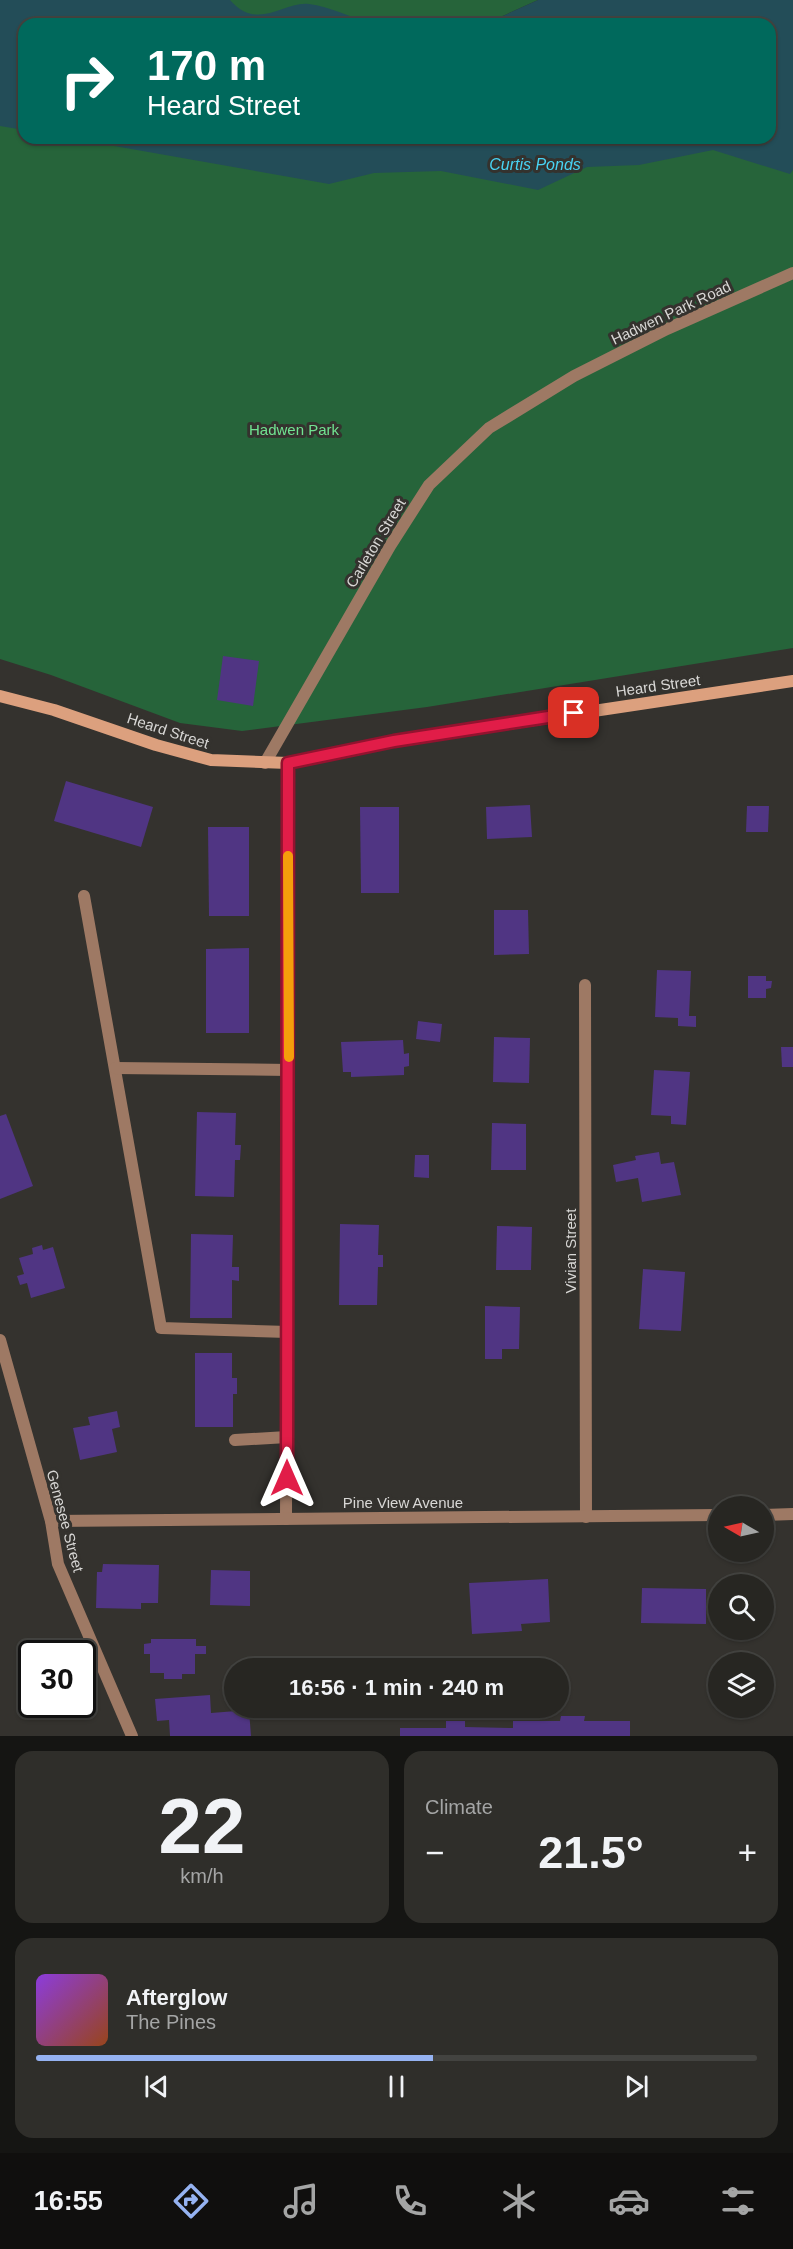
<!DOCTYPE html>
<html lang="en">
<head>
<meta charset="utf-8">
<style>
	body { margin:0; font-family:Helvetica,sans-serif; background:#2f2e2a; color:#f1f3f6; height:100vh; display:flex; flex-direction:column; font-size:22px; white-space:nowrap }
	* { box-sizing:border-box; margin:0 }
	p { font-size:20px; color:#a4a5a5 }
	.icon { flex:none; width:33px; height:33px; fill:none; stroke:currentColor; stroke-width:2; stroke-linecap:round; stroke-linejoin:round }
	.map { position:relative; height:1736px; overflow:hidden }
	.panel { display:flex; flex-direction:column; gap:15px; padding:15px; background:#151513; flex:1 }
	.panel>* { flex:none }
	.banner { position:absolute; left:18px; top:18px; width:758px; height:126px; border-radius:18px; box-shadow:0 2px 4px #0004,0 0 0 2px #434340; background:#00695c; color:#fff; overflow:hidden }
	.needle { width:39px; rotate:279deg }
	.fabs { position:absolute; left:708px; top:1496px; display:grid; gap:12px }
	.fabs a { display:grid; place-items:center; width:66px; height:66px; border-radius:50%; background:#272622; box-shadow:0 2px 4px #0004,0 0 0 2px #434340; font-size:30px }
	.speed { position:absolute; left:18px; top:1640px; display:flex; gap:12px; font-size:30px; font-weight:700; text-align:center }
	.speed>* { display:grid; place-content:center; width:78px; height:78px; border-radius:50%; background:#272622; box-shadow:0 2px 4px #0004,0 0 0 2px #434340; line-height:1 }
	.speed .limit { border:3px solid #111; border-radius:9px; background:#fff; color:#111 }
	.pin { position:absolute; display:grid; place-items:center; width:51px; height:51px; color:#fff; margin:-26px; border-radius:12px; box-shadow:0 3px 9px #0006 }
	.me { position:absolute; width:66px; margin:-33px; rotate:0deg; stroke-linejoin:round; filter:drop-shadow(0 0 4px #0008) }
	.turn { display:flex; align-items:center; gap:21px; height:126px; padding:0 30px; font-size:27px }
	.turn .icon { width:78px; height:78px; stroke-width:2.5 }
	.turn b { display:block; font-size:42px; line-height:51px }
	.big { font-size:45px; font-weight:700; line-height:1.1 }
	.panel .tile { flex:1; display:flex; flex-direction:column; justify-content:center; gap:9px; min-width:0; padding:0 21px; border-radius:18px; background:#2f2e2a }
	.panel .dial { align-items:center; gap:0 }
	.dial b { font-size:78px; line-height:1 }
	.song { display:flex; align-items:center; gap:18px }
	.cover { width:72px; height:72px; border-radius:9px; background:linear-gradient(135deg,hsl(270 70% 55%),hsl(20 70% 35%)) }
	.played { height:6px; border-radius:3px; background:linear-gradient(90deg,#95b2f1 55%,#434340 55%) }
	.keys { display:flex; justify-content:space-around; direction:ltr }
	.heat { display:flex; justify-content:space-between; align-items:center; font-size:33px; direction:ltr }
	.panel .tiles { flex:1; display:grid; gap:15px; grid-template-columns:1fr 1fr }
	.tile:last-child { grid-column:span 2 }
	.trip { position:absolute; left:224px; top:1658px; width:345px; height:60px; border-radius:30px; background:#272622; box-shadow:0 2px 4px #0004,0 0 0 2px #434340; font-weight:700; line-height:60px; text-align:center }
	.tab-bar { display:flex; height:96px; justify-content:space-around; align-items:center; background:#100f0e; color:#a4a5a5 }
	.tab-bar .icon { width:42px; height:42px }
	.tab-bar .current { color:#95b2f1 }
	.tab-bar b { font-size:27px; color:#f1f3f6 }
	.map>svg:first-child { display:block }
	.green { fill:#26643a }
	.water { fill:#234d58 }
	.building { fill:#503583 }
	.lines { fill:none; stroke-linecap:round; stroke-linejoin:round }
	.lane { stroke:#9e7964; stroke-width:12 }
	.street { stroke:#9e7964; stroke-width:12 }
	.secondary { stroke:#dca07e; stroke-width:12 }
	.route-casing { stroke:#92132f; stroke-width:15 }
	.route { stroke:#e11d48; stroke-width:10 }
	.slow { stroke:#f59e0b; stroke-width:10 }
	.labels { text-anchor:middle; stroke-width:6; stroke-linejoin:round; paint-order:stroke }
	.street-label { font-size:15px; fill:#d8d7d5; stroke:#34322e }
	.park-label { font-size:15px; fill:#71e391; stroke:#34322e }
	.water-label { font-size:16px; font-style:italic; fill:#48d3f3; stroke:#34322e }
</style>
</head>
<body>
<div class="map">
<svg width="793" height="1736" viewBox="0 0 793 1736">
	<rect width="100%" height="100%" fill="#34322e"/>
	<polygon class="green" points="0,0 538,0 485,24 24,24 24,138 770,138 770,24 562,0 793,0 793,648 427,707 242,731 180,723 51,675 0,659"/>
	<g class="water">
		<path d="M 0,0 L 230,0 C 258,32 283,1 309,4 C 329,6 352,18 372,24 L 24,24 L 24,130 L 0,126 Z"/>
		<polygon points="538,0 793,0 793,170 790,174 713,150 639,165 587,167 538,190 441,171 374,173 329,184 69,138 770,138 770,24 485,24"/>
	</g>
	<g class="building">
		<polygon points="223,656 259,661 253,706 217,700"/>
		<polygon points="66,781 153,807 141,847 54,821"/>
		<polygon points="530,805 532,837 487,839 486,807"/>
		<polygon points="747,806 769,806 768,832 746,832"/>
		<polygon points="360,807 399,807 399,893 361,893"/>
		<polygon points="208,827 249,827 249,916 209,916"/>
		<polygon points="494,910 528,910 529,954 494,955"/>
		<polygon points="249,948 249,1033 206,1033 206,949"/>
		<polygon points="657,970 691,971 689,1016 696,1016 696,1027 678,1026 678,1018 655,1017"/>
		<polygon points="748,976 766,976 766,981 772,981 771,988 766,989 766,998 748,998"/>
		<polygon points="418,1021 442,1024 440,1042 416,1039"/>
		<polygon points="494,1037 530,1038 529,1083 493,1082"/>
		<polygon points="403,1040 404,1054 409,1053 409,1066 404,1067 404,1075 351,1077 351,1072 343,1072 341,1042"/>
		<polygon points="781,1047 793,1047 793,1067 782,1067"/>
		<polygon points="654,1070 690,1072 686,1125 671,1124 671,1116 651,1115"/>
		<polygon points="197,1112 236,1113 235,1145 241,1145 240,1160 235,1160 234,1197 195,1196"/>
		<polygon points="6,1114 33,1186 0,1199 0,1116"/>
		<polygon points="492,1123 526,1124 526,1170 491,1170"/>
		<polygon points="659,1152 661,1164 674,1162 681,1195 642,1202 638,1178 616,1182 613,1165 636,1160 635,1156"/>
		<polygon points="415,1155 429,1155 429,1178 414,1177"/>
		<polygon points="340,1224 379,1225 378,1255 383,1255 383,1267 378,1267 377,1305 339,1305"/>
		<polygon points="497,1226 532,1227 531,1270 496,1270"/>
		<polygon points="191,1234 233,1235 232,1267 239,1267 239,1281 232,1280 232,1318 190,1318"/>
		<polygon points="42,1245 43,1250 53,1247 65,1288 31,1298 27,1283 20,1285 17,1276 24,1274 19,1258 33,1254 32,1248"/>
		<polygon points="643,1269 685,1272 681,1331 639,1329"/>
		<polygon points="485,1306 520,1307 519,1349 502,1349 502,1359 485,1359"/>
		<polygon points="195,1353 232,1353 232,1378 237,1378 237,1394 233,1394 233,1427 195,1427"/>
		<polygon points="117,1411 120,1427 112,1429 117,1452 80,1460 73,1428 90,1425 88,1417"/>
		<polygon points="103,1564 159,1565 158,1603 141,1603 141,1609 96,1608 97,1572 102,1572"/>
		<polygon points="211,1570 250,1571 250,1606 210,1605"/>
		<polygon points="548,1579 550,1622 521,1624 522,1631 472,1634 469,1583"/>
		<polygon points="642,1588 706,1589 706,1624 641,1623"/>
		<polygon points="151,1639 196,1639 196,1646 206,1646 206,1654 195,1654 195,1674 182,1674 182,1679 164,1679 164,1673 150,1673 150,1654 144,1654 144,1644 151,1643"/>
		<polygon points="210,1695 211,1713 249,1710 251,1736 170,1736 169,1720 157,1721 155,1699"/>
		<polygon points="561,1716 585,1716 584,1721 630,1721 630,1736 400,1736 400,1728 446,1728 446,1721 465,1721 465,1727 513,1728 513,1721 560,1721"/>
	</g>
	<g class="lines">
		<g class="lane">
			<polyline points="265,763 390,546 429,485 489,428 574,376 667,329 793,273"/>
			<polyline points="84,896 161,1328 288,1332"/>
			<polyline points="115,1068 289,1070"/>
			<polyline points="235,1440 287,1437"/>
		</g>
		<g class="street">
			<polyline points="585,985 586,1517"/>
			<polyline points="0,1340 51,1521 58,1564 132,1736"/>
			<polyline points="764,1515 793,1514"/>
			<polyline points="286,1519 288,763"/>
			<polyline points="51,1521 718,1515"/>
		</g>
		<polyline class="secondary" points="0,696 54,710 156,745 211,760 288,763 394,741 793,681"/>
	</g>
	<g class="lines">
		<g class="route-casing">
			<polyline id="route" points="287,1478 288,763 394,741 574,713"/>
		</g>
		<use href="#route" class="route"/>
		<polyline class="slow" points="288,856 289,1057"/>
	</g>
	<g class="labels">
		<g class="street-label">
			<text transform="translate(671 313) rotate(-25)" y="5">Hadwen Park Road</text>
			<text transform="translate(376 543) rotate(-59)" y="5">Carleton Street</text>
			<text transform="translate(658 686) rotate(-8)" y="5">Heard Street</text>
			<text transform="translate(168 731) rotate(18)" y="5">Heard Street</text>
			<text transform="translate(571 1251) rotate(-90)" y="5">Vivian Street</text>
			<text x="403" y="1508">Pine View Avenue</text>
			<text transform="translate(65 1521) rotate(75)" y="5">Genesee Street</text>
		</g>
		<g class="park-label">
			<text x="294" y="435">Hadwen Park</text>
		</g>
		<g class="water-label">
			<text x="535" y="170">Curtis Ponds</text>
		</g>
	</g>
</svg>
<div class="fabs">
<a><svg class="needle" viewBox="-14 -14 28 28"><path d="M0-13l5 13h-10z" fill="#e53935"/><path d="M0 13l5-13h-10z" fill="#a4a5a5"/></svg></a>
<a><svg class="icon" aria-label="search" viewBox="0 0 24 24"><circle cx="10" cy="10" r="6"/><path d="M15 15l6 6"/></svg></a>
<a><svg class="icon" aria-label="layers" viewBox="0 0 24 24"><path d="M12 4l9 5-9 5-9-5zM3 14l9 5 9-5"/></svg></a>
</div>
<div class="speed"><div class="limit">30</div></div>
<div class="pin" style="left:574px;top:713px;background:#d93025"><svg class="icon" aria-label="arrive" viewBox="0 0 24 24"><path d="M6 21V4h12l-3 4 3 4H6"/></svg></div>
<svg class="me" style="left:287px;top:1478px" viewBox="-20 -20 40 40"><path d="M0-17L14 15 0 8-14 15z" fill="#e11d48" stroke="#fff" stroke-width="4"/></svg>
<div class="trip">16:56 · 1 min · 240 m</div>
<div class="banner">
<div class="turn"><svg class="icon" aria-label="right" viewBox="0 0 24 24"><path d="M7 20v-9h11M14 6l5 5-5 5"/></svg><div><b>170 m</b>Heard Street</div></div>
</div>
</div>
<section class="panel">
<div class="tiles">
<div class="tile dial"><b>22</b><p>km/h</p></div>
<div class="tile"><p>Climate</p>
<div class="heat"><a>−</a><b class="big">21.5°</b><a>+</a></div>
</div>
<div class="tile">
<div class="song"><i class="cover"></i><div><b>Afterglow</b><p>The Pines</p></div></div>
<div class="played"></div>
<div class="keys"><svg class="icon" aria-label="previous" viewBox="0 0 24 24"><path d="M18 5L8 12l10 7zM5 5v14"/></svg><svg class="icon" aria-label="pause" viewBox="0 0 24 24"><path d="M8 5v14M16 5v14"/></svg><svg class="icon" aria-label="next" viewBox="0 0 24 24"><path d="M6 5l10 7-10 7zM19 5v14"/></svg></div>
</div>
</div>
</section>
<nav class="tab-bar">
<b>16:55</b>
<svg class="icon current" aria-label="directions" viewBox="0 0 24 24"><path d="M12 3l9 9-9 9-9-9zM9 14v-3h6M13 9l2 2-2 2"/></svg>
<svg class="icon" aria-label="music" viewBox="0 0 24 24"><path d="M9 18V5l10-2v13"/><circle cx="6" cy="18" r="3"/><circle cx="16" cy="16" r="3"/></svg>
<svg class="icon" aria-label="phone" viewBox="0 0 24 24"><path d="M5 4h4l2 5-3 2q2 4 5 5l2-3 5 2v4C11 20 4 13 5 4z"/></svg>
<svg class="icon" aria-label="climate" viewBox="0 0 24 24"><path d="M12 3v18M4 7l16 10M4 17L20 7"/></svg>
<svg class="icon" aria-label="car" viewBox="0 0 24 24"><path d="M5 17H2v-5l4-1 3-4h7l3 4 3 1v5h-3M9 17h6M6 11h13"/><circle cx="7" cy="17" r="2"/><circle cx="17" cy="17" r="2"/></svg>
<svg class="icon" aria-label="filters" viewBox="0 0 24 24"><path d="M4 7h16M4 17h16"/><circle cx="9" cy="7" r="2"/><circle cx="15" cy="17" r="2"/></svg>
</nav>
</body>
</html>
